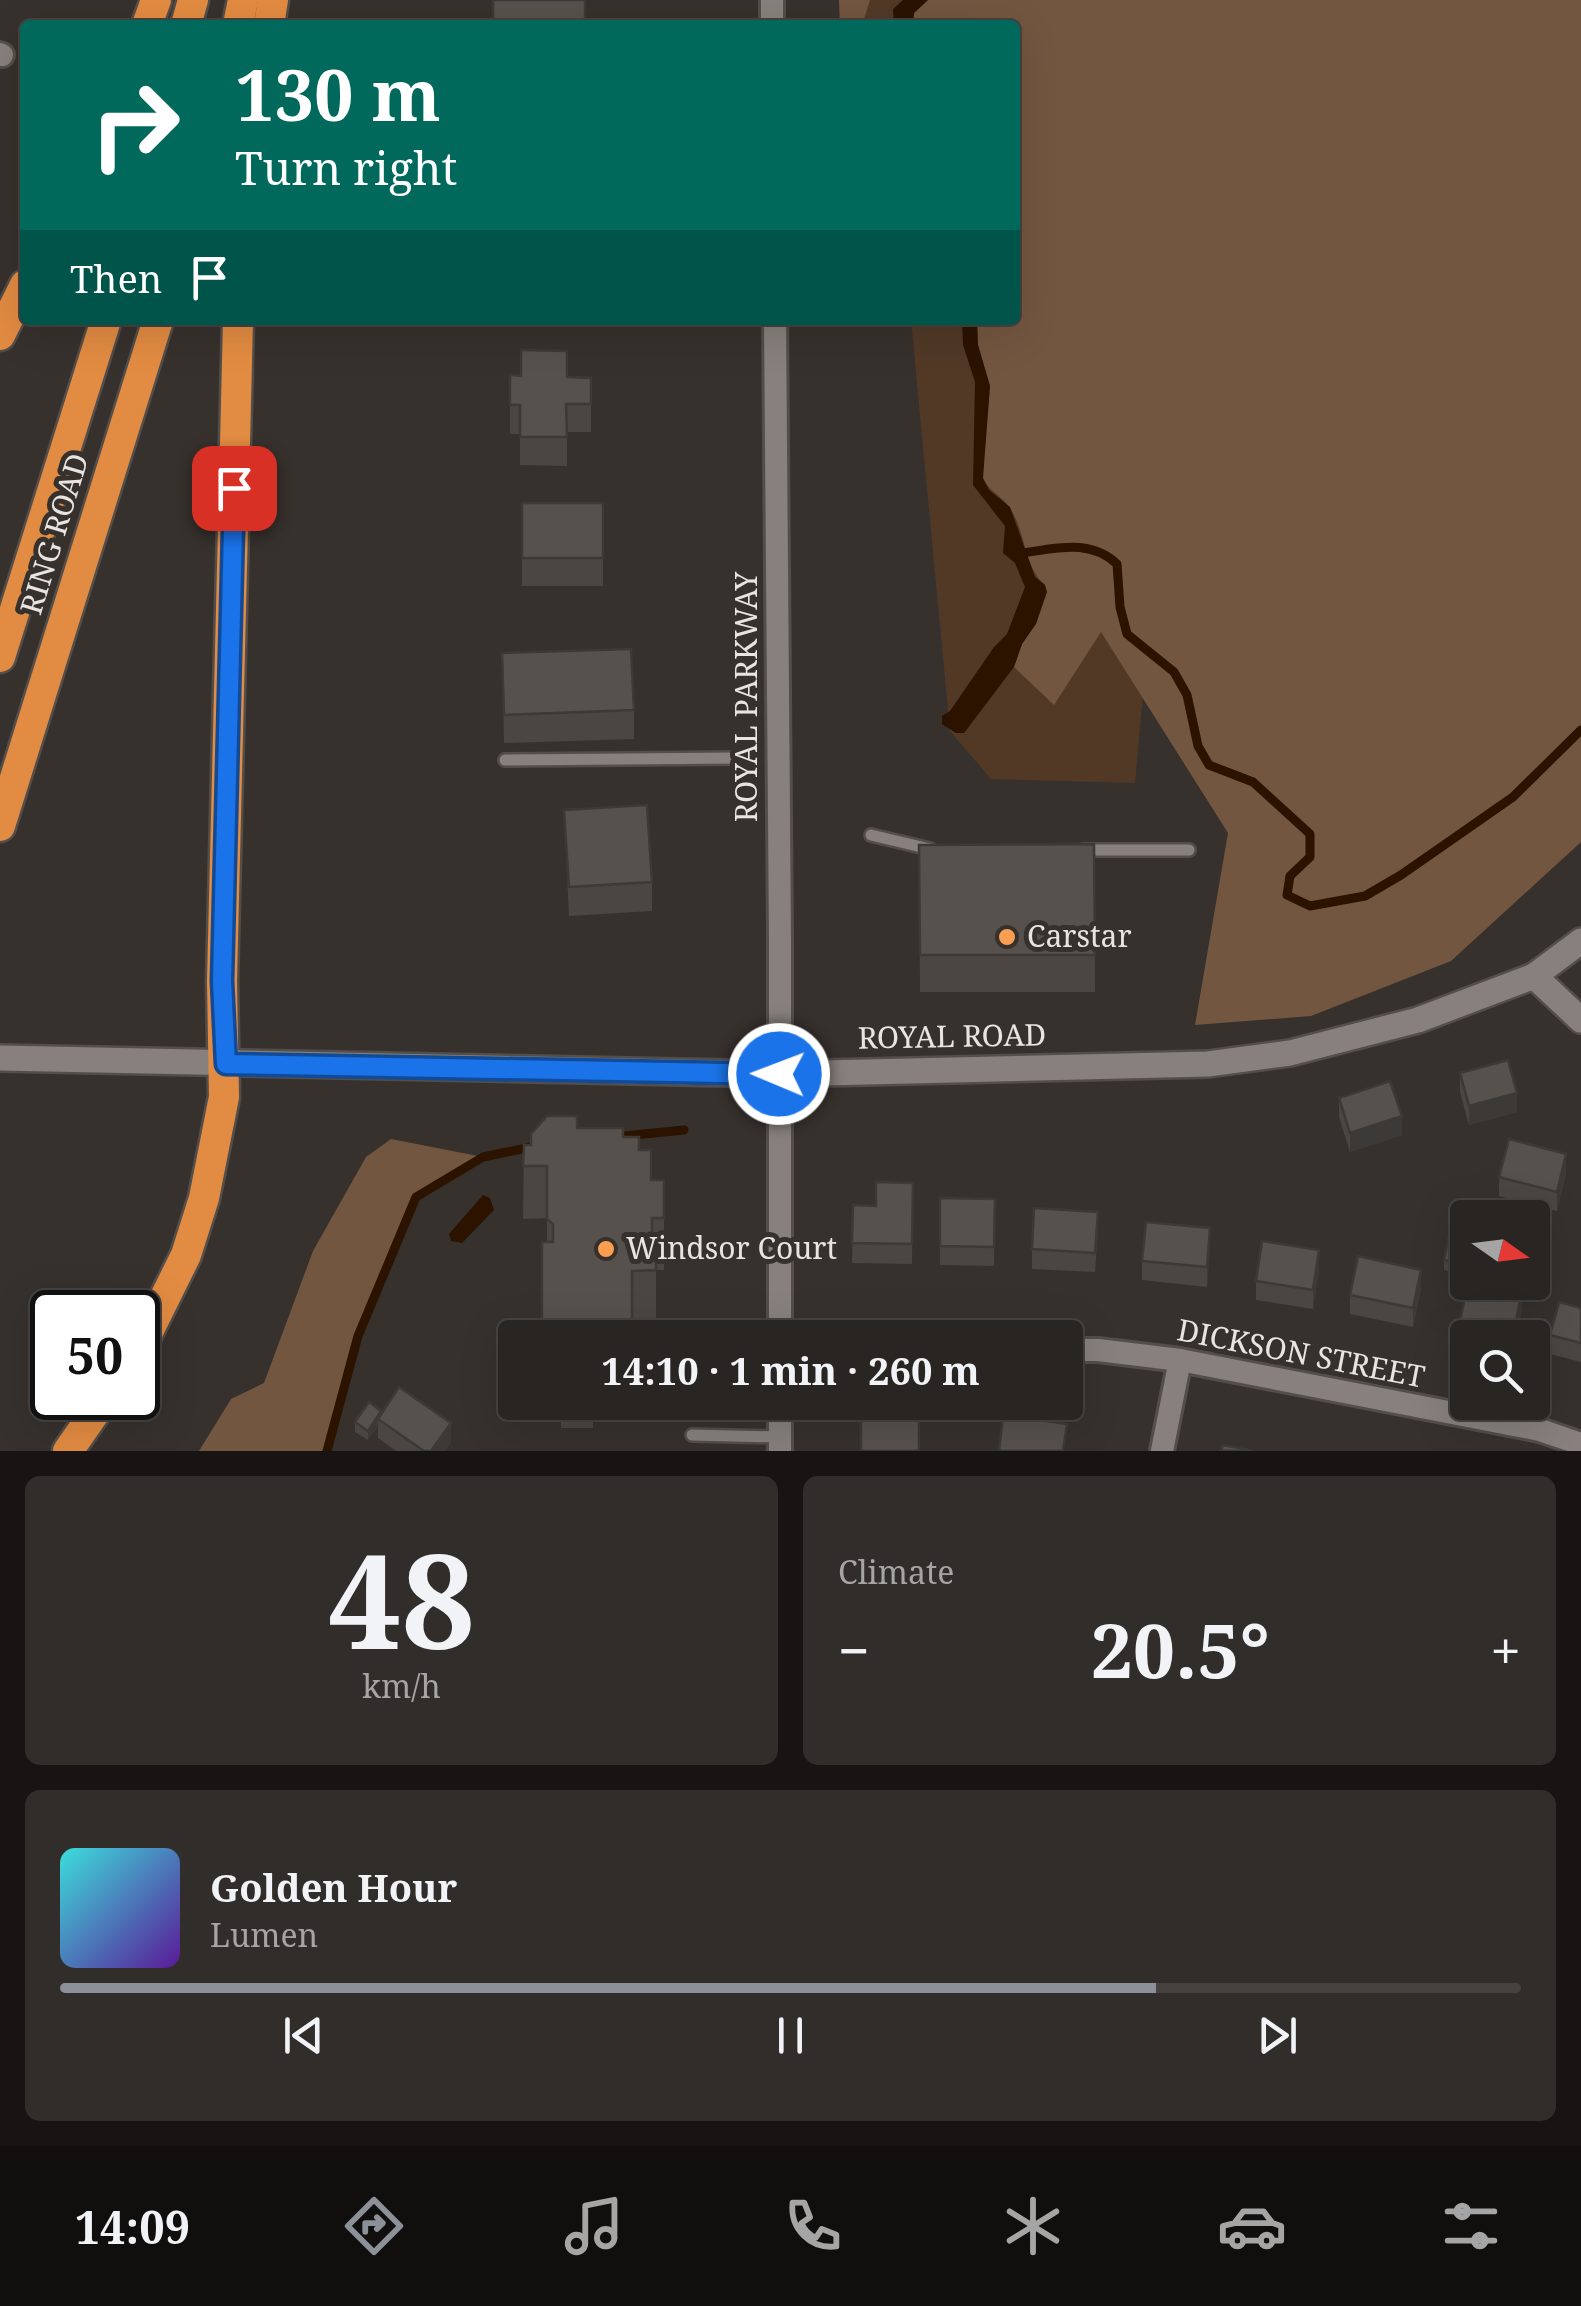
<!DOCTYPE html>
<html lang="en">
<head>
<meta charset="utf-8">
<style>
	body { margin:0; font-family:"Noto Serif",serif; background:#312d2a; color:#f1f3f6; height:100vh; display:flex; flex-direction:column; font-size:38px; white-space:nowrap }
	* { box-sizing:border-box; margin:0 }
	p { font-size:32px; color:#a5a5a5 }
	.icon { flex:none; width:55px; height:55px; fill:none; stroke:currentColor; stroke-width:2; stroke-linecap:round; stroke-linejoin:round }
	.map { position:relative; height:1451px; overflow:hidden }
	.details { display:flex; flex-direction:column; gap:25px; padding:25px; background:#171413; flex:1 }
	.details>* { flex:none }
	.top-card { position:absolute; left:20px; top:20px; width:1000px; height:305px; border-radius:10px; box-shadow:0 10px 40px #0002,0 0 0 2px #454240; background:#00695c; color:#fff; overflow:hidden }
	.needle { width:65px; rotate:104deg }
	.controls { position:absolute; left:1450px; top:1200px; display:grid; gap:20px }
	.controls a { display:grid; place-items:center; width:100px; height:100px; border-radius:10px; background:#292522; box-shadow:0 10px 40px #0002,0 0 0 2px #454240; font-size:50px }
	.speed { position:absolute; left:30px; top:1290px; display:flex; gap:20px; font-size:50px; font-weight:700; text-align:center }
	.speed>* { display:grid; place-content:center; width:130px; height:130px; border-radius:50%; background:#292522; box-shadow:0 10px 40px #0002,0 0 0 2px #454240; line-height:1 }
	.speed .limit { border:5px solid #111; border-radius:15px; background:#fff; color:#111 }
	.pin { position:absolute; display:grid; place-items:center; width:85px; height:85px; color:#fff; margin:-42px; border-radius:20px; box-shadow:0 5px 15px #0006 }
	.me { position:absolute; width:110px; margin:-55px; rotate:271deg; stroke-linejoin:round; filter:drop-shadow(0 0 8px #0008) }
	.turn { display:flex; align-items:center; gap:35px; height:210px; padding:0 50px; font-size:45px }
	.turn .icon { width:130px; height:130px; stroke-width:2.5 }
	.turn b { display:block; font-size:70px; line-height:85px }
	.then { display:flex; align-items:center; height:95px; padding:0 50px; background:#0003; gap:20px; font-size:38px }
	.big { font-size:75px; font-weight:700; line-height:1.1 }
	.details .card { flex:1; display:flex; flex-direction:column; justify-content:center; gap:15px; min-width:0; padding:0 35px; border-radius:15px; background:#312d2a }
	.details .dial { align-items:center; gap:0 }
	.dial b { font-size:130px; line-height:1 }
	.song { display:flex; align-items:center; gap:30px }
	.cover { width:120px; height:120px; border-radius:15px; background:linear-gradient(135deg,hsl(180 70% 55%),hsl(270 70% 35%)) }
	.played { height:10px; border-radius:5px; background:linear-gradient(90deg,#8c9099 75%,#454240 75%) }
	.keys { display:flex; justify-content:space-around; direction:ltr }
	.heat { display:flex; justify-content:space-between; align-items:center; font-size:55px; direction:ltr }
	.details .tiles { flex:1; display:grid; gap:25px; grid-template-columns:1fr 1fr }
	.card:last-child { grid-column:span 2 }
	.trip { position:absolute; left:498px; top:1320px; width:585px; height:100px; border-radius:10px; background:#292522; box-shadow:0 10px 40px #0002,0 0 0 2px #454240; font-weight:700; line-height:100px; text-align:center }
	.tab-bar { display:flex; height:160px; justify-content:space-around; align-items:center; background:#100f0e; color:#a5a5a5 }
	.tab-bar .icon { width:70px; height:70px }
	.tab-bar .active { color:#8c9099 }
	.tab-bar b { font-size:45px; color:#f1f3f6 }
	.map>svg:first-child { display:block }
	.green { fill:#513926 }
	.forest { fill:#735640 }
	.water { fill:#2b1300 }
	.lines { fill:none; stroke-linecap:round; stroke-linejoin:round }
	.stream { stroke:#2b1300; stroke-width:9 }
	.lane-casing { stroke:#534e4a; stroke-width:16 }
	.street-casing { stroke:#534e4a; stroke-width:28 }
	.secondary-casing { stroke:#534e4a; stroke-width:30 }
	.highway-casing { stroke:#534e4a; stroke-width:35 }
	.lane { stroke:#87807c; stroke-width:11 }
	.street { stroke:#87807c; stroke-width:22 }
	.secondary { stroke:#87807c; stroke-width:25 }
	.highway { stroke:#e28b42; stroke-width:30 }
	.wall { fill:#4b4642 }
	.shaded-wall { fill:#3d3936 }
	.building { fill:#57514d; stroke:#3d3936; stroke-width:2.5 }
	.route-casing { stroke:#114b97; stroke-width:25 }
	.route { stroke:#1a73e8; stroke-width:18 }
	.poi-dot { fill:#fb9e51; stroke:#37312d; stroke-width:4 }
	.labels { text-anchor:middle; stroke-width:10; stroke-linejoin:round; paint-order:stroke }
	.street-label { font-size:30px; fill:#e8e4e2; stroke:#37312d }
	.poi-label { font-size:30px; fill:#e8e4e2; stroke:#37312d; text-anchor:start }
</style>
</head>
<body>
<div class="map">
<svg width="1581" height="1451" viewBox="0 0 1581 1451">
	<rect width="100%" height="100%" fill="#37312d"/>
	<polygon class="green" points="839,0 1087,0 1154,572 1135,783 991,779 950,731 911,320 1015,320 1015,25 840,25"/>
	<g class="forest">
		<polygon points="839,0 870,0 862,25 840,25"/>
		<path d="M 928,0 L 1581,0 L 1581,842 L 1451,961 L 1311,1016 L 1195,1025 L 1228,833 L 1101,632 L 1054,705 L 1014,667 L 1022,644 L 1036,623 L 1045,585 C 1023,566 1026,530 1009,507 C 1001,495 989,491 982,478 L 990,386 L 978,345 L 977,320 L 1015,320 L 1015,25 L 913,25 L 914,13 Z"/>
		<polygon points="391,1139 483,1157 416,1197 358,1336 327,1451 199,1451 231,1399 264,1383 313,1251 366,1157"/>
	</g>
	<g class="water">
		<polygon points="903,0 928,0 914,13 913,25 894,25 893,9"/>
		<polygon points="962,320 977,320 978,345 990,386 983,478 989,490 1010,507 1035,577 1045,585 1047,592 1036,624 1022,644 1014,667 964,733 956,733 942,724 942,716 950,711 994,647 1007,634 1025,587 1015,563 1003,553 1005,526 973,485 975,382 963,345"/>
		<polygon points="483,1195 490,1198 494,1210 462,1243 451,1241 449,1234"/>
	</g>
	<g class="lines">
		<g class="stream">
			<path d="M 1021,553 C 1056,549 1089,538 1117,564 L 1120,607 L 1127,634 L 1174,672 L 1187,695 L 1198,746 L 1209,765 L 1253,782 L 1310,834 L 1310,857 L 1290,876 L 1287,895 L 1310,906 L 1365,896 L 1401,875 L 1513,797 L 1581,730"/>
			<polyline points="624,1136 684,1130"/>
			<polyline points="327,1451 358,1336 416,1197 483,1157 531,1147"/>
		</g>
		<g class="lane-casing">
			<g id="lane">
				<polyline points="505,760 737,758"/>
				<polyline points="871,835 930,849"/>
				<polyline points="1083,850 1189,850"/>
				<polyline points="692,1435 780,1437"/>
			</g>
		</g>
		<g class="street-casing">
			<g id="street">
				<polyline points="772,0 772,25"/>
				<polyline points="0,54 2,55"/>
				<polyline points="775,320 780,940 780,1338"/>
				<polyline points="1065,1350 1098,1350 1180,1360 1540,1430 1581,1444"/>
				<polyline points="780,1402 780,1451"/>
				<polyline points="1162,1451 1180,1360"/>
			</g>
		</g>
		<g class="secondary-casing">
			<g id="secondary">
				<polyline points="1534,976 1581,1020"/>
				<polyline points="0,1058 779,1074 1208,1064 1290,1053 1418,1020 1534,976 1581,941"/>
			</g>
		</g>
		<g class="highway-casing">
			<g id="highway">
				<polyline points="147,25 156,0"/>
				<polyline points="186,25 193,0"/>
				<polyline points="238,25 243,0"/>
				<polyline points="269,25 273,0"/>
				<polyline points="0,335 25,285"/>
				<polyline points="0,657 106,320"/>
				<polyline points="0,826 158,320"/>
				<polyline points="138,1352 186,1255 204,1198 224,1097 222,981 238,320"/>
				<polyline points="68,1451 105,1398"/>
			</g>
		</g>
		<use href="#lane" class="lane"/>
		<use href="#street" class="street"/>
		<use href="#secondary" class="secondary"/>
		<use href="#highway" class="highway"/>
	</g>
	<g class="wall">
		<polygon points="510,375 591,378 591,432 567,432 567,466 520,465 520,434 510,434"/>
		<rect x="522" y="503" width="81" height="83"/>
		<polygon points="502,653 634,710 634,739 504,743"/>
		<polygon points="564,810 652,882 652,911 569,916"/>
		<polygon points="1094,844 1095,992 920,992 919,845"/>
		<polygon points="1460,1073 1517,1112 1469,1125 1460,1092"/>
		<polygon points="1339,1098 1402,1135 1350,1152 1339,1117"/>
		<polygon points="577,1128 623,1137 639,1150 651,1180 664,1180 664,1270 656,1270 656,1323 632,1324 632,1338 542,1338 542,1242 547,1242 547,1218 523,1219 524,1145 531,1145"/>
		<polygon points="1566,1173 1557,1211 1499,1196 1499,1177"/>
		<polygon points="913,1183 912,1264 852,1263 853,1205 876,1206"/>
		<polygon points="940,1198 995,1199 994,1266 940,1265"/>
		<polygon points="1098,1231 1095,1272 1032,1269 1032,1249"/>
		<polygon points="1468,1232 1468,1275 1444,1270 1444,1260"/>
		<polygon points="1210,1248 1207,1287 1142,1280 1142,1261"/>
		<polygon points="1319,1269 1313,1309 1256,1300 1256,1281"/>
		<polygon points="1421,1289 1413,1327 1350,1314 1350,1295"/>
		<polygon points="1581,1308 1581,1362 1550,1354 1550,1335"/>
		<polygon points="1522,1309 1517,1338 1468,1338 1468,1341 1460,1340 1460,1321"/>
		<polygon points="555,1402 621,1402 621,1408 609,1408 609,1421 593,1422 593,1428 561,1428 561,1413 555,1413"/>
		<polygon points="381,1413 451,1442 445,1451 396,1451 378,1438 378,1426 368,1440 355,1432 355,1422"/>
	</g>
	<g class="shaded-wall">
		<polygon points="1517,1093 1517,1112 1469,1125 1469,1106"/>
		<polygon points="1402,1116 1402,1135 1350,1152 1350,1133"/>
		<polygon points="1566,1154 1566,1173 1557,1211 1557,1192"/>
		<polygon points="1210,1228 1210,1248 1207,1287 1207,1267"/>
		<polygon points="1319,1250 1319,1269 1313,1309 1313,1290"/>
		<polygon points="1421,1270 1421,1289 1413,1327 1413,1308"/>
		<polygon points="1522,1290 1522,1309 1517,1338 1514,1338"/>
		<polygon points="381,1411 378,1419 378,1426 368,1440 368,1431"/>
		<polygon points="451,1423 451,1442 445,1451 431,1451"/>
	</g>
	<g class="building">
		<rect x="493" y="0" width="92" height="25"/>
		<polygon points="521,350 567,351 567,377 591,378 591,404 566,404 567,437 520,437 520,405 510,405 510,375 521,376"/>
		<rect x="522" y="503" width="81" height="55"/>
		<polygon points="631,649 634,710 504,715 502,653"/>
		<polygon points="647,805 652,882 569,887 564,810"/>
		<polygon points="1094,844 1095,955 920,955 919,845"/>
		<polygon points="1508,1060 1517,1093 1469,1106 1460,1073"/>
		<polygon points="1390,1081 1402,1116 1350,1133 1339,1098"/>
		<polygon points="547,1116 577,1116 577,1128 623,1128 623,1137 639,1137 639,1150 651,1150 651,1180 664,1180 664,1218 652,1218 652,1232 649,1233 649,1243 644,1248 656,1248 656,1270 632,1271 632,1337 555,1338 555,1333 542,1333 542,1242 553,1242 553,1224 547,1219 547,1166 523,1166 524,1145 531,1145 531,1134"/>
		<polygon points="1509,1139 1566,1154 1557,1192 1499,1177"/>
		<polygon points="876,1182 913,1183 912,1244 852,1243 853,1205 876,1206"/>
		<polygon points="940,1198 995,1199 994,1247 940,1246"/>
		<polygon points="1034,1208 1098,1212 1095,1253 1032,1249"/>
		<polygon points="1146,1222 1210,1228 1207,1267 1142,1261"/>
		<polygon points="1451,1228 1468,1232 1468,1265 1444,1260"/>
		<polygon points="1262,1241 1319,1250 1313,1290 1256,1281"/>
		<polygon points="1358,1256 1421,1270 1413,1308 1350,1295"/>
		<polygon points="1468,1282 1485,1282 1522,1290 1514,1331 1460,1321"/>
		<polygon points="1559,1302 1581,1308 1581,1343 1550,1335"/>
		<polygon points="399,1387 451,1423 431,1451 424,1451 378,1419"/>
		<polygon points="369,1402 381,1411 368,1431 355,1422"/>
		<rect x="861" y="1406" width="58" height="45"/>
		<polygon points="1003,1415 1067,1424 1063,1451 999,1451"/>
		<polygon points="1223,1445 1254,1451 1221,1451"/>
	</g>
	<g class="lines">
		<g class="route-casing">
			<polyline id="route" points="234,488 222,981 226,1064 779,1074"/>
		</g>
		<use href="#route" class="route"/>
	</g>
	<g class="poi-dot">
		<circle cx="1007" cy="937" r="10"/>
		<circle cx="606" cy="1249" r="10"/>
	</g>
	<g class="labels">
		<g class="street-label">
			<text transform="translate(55 534) rotate(-73)" y="10">RING ROAD</text>
			<text transform="translate(747 697) rotate(-90)" y="10">ROYAL PARKWAY</text>
			<text transform="translate(952 1037) rotate(-1)" y="10">ROYAL ROAD</text>
			<text transform="translate(1301 1354) rotate(11)" y="10">DICKSON STREET</text>
		</g>
		<g class="poi-label">
			<text x="1027" y="947">Carstar</text>
			<text x="626" y="1259">Windsor Court</text>
		</g>
	</g>
</svg>
<div class="controls">
<a><svg class="needle" viewBox="-14 -14 28 28"><path d="M0-13l5 13h-10z" fill="#e53935"/><path d="M0 13l5-13h-10z" fill="#a5a5a5"/></svg></a>
<a><svg class="icon" aria-label="search" viewBox="0 0 24 24"><circle cx="10" cy="10" r="6"/><path d="M15 15l6 6"/></svg></a>
</div>
<div class="speed"><div class="limit">50</div></div>
<div class="pin" style="left:234px;top:488px;background:#d93025"><svg class="icon" aria-label="arrive" viewBox="0 0 24 24"><path d="M6 21V4h12l-3 4 3 4H6"/></svg></div>
<svg class="me" style="left:779px;top:1074px" viewBox="-20 -20 40 40"><circle r="17" fill="#1a73e8" stroke="#fff" stroke-width="3"/><path d="M0-11L8 9 0 5-8 9z" fill="#fff"/></svg>
<div class="trip">14:10 · 1 min · 260 m</div>
<div class="top-card">
<div class="turn"><svg class="icon" aria-label="right" viewBox="0 0 24 24"><path d="M7 20v-9h11M14 6l5 5-5 5"/></svg><div><b>130 m</b>Turn right</div></div>
<div class="then">Then<svg class="icon" aria-label="arrive" viewBox="0 0 24 24"><path d="M6 21V4h12l-3 4 3 4H6"/></svg></div>
</div>
</div>
<section class="details">
<div class="tiles">
<div class="card dial"><b>48</b><p>km/h</p></div>
<div class="card"><p>Climate</p>
<div class="heat"><a>−</a><b class="big">20.5°</b><a>+</a></div>
</div>
<div class="card">
<div class="song"><i class="cover"></i><div><b>Golden Hour</b><p>Lumen</p></div></div>
<div class="played"></div>
<div class="keys"><svg class="icon" aria-label="previous" viewBox="0 0 24 24"><path d="M18 5L8 12l10 7zM5 5v14"/></svg><svg class="icon" aria-label="pause" viewBox="0 0 24 24"><path d="M8 5v14M16 5v14"/></svg><svg class="icon" aria-label="next" viewBox="0 0 24 24"><path d="M6 5l10 7-10 7zM19 5v14"/></svg></div>
</div>
</div>
</section>
<nav class="tab-bar">
<b>14:09</b>
<svg class="icon active" aria-label="directions" viewBox="0 0 24 24"><path d="M12 3l9 9-9 9-9-9zM9 14v-3h6M13 9l2 2-2 2"/></svg>
<svg class="icon" aria-label="music" viewBox="0 0 24 24"><path d="M9 18V5l10-2v13"/><circle cx="6" cy="18" r="3"/><circle cx="16" cy="16" r="3"/></svg>
<svg class="icon" aria-label="phone" viewBox="0 0 24 24"><path d="M5 4h4l2 5-3 2q2 4 5 5l2-3 5 2v4C11 20 4 13 5 4z"/></svg>
<svg class="icon" aria-label="climate" viewBox="0 0 24 24"><path d="M12 3v18M4 7l16 10M4 17L20 7"/></svg>
<svg class="icon" aria-label="car" viewBox="0 0 24 24"><path d="M5 17H2v-5l4-1 3-4h7l3 4 3 1v5h-3M9 17h6M6 11h13"/><circle cx="7" cy="17" r="2"/><circle cx="17" cy="17" r="2"/></svg>
<svg class="icon" aria-label="filters" viewBox="0 0 24 24"><path d="M4 7h16M4 17h16"/><circle cx="9" cy="7" r="2"/><circle cx="15" cy="17" r="2"/></svg>
</nav>
</body>
</html>
